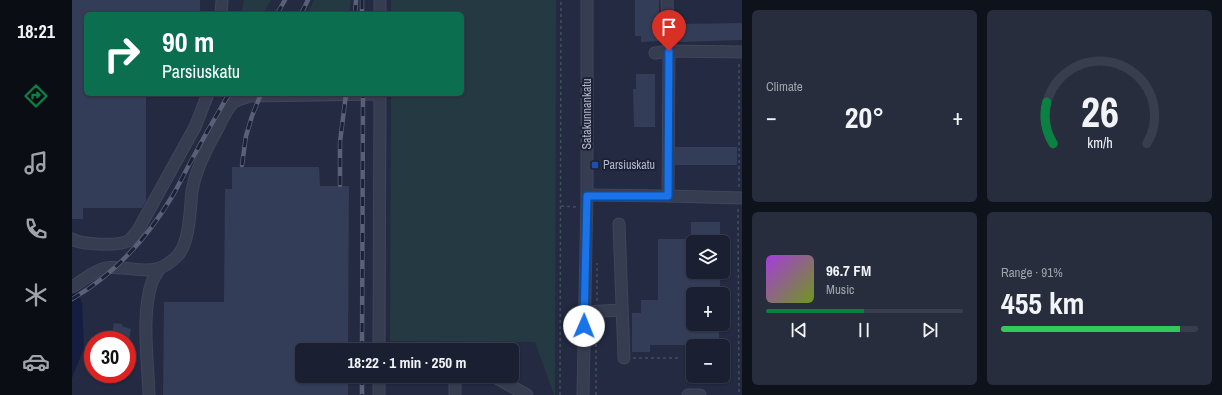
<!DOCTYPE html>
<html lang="en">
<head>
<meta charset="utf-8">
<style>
	body { margin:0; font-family:"Archivo Narrow",sans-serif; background:#272d3d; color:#f1f3f6; height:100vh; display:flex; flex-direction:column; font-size:15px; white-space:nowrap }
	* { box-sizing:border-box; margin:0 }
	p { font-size:13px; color:#9fa3ab }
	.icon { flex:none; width:22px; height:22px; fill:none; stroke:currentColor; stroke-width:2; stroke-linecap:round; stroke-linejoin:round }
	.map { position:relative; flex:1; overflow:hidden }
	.details { display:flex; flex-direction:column; gap:10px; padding:10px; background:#0e121b; width:480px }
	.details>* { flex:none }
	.guide { position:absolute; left:12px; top:12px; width:380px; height:84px; border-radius:6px; box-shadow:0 1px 3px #0004,0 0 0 1px #383e4d; background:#0b6e4f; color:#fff; overflow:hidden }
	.fabs { position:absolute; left:614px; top:235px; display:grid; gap:8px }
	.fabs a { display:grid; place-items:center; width:44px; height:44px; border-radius:6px; background:#1a2031; box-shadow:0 1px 3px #0004,0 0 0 1px #383e4d; font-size:20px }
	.speed { position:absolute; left:12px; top:331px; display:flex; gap:8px; font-size:20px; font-weight:700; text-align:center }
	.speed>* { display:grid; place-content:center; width:52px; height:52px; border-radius:50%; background:#1a2031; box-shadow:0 1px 3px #0004,0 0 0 1px #383e4d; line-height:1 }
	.speed .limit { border:6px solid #d22; background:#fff; color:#111 }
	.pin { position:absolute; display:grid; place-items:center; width:34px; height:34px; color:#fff; margin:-41px -17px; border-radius:50% 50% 50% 0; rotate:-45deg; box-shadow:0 0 4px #0007 }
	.pin .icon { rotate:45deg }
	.me { position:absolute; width:44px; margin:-22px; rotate:1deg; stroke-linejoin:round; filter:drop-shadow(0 0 3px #0008) }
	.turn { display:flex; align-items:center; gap:14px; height:84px; padding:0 12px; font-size:18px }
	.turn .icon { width:52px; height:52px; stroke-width:2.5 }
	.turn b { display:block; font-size:28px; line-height:34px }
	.big { font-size:30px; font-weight:700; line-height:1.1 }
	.details .tile { flex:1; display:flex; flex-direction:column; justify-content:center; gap:6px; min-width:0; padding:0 14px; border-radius:6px; background:#272d3d }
	.details .dial { align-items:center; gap:0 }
	.dial svg { height:104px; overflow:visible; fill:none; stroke:#383e4d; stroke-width:7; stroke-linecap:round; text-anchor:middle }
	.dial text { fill:#f1f3f6; stroke:none }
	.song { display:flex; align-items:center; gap:12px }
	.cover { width:48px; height:48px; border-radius:6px; background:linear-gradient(135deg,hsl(280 70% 55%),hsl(80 70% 35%)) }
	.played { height:4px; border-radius:2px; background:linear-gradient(90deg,#0b8043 50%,#383e4d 50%) }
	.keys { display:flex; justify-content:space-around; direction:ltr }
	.heat { display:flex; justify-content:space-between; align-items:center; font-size:22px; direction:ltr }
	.charge { height:6px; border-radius:3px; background:linear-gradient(90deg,#34c759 91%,#383e4d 0) }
	.details .tiles { flex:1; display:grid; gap:10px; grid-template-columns:repeat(2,1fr) }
	.trip { position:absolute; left:223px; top:343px; width:224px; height:40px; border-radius:6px; background:#1a2031; box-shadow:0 1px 3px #0004,0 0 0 1px #383e4d; font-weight:700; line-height:40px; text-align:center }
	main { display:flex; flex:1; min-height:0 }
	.dock { display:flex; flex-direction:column; width:72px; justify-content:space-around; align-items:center; background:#0a0d14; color:#9fa3ab }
	.dock .icon { width:28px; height:28px }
	.dock .current { color:#0b8043 }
	.dock b { font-size:18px; color:#f1f3f6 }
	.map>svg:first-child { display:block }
	.green { fill:#253942 }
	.water { fill:#151e40 }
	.building { fill:#343d57 }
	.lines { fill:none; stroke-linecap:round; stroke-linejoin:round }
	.minor-casing { stroke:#41465a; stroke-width:13 }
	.path { stroke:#3e525a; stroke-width:1.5; stroke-dasharray:3 3; stroke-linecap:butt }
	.minor { stroke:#373d51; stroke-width:11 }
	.rail-casing { stroke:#596078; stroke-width:4.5 }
	.rail { stroke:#1c2236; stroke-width:3; stroke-dasharray:9; stroke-linecap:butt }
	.route-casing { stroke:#114b97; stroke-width:10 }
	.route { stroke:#1a73e8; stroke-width:7 }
	.transit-dot { fill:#1a4fb4; stroke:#1c2236; stroke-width:1.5 }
	.labels { text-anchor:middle; stroke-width:4; stroke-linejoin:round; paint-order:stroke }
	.street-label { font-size:12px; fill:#b4b8cb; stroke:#1c2236 }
	.poi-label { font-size:12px; fill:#b4b8cb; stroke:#1c2236; text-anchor:start }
</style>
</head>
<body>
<main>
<nav class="dock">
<b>18:21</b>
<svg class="icon current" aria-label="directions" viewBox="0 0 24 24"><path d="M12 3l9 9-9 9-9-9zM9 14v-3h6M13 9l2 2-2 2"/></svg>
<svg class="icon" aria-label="music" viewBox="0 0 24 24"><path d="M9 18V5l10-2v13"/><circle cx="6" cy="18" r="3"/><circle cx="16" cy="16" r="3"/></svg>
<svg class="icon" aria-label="phone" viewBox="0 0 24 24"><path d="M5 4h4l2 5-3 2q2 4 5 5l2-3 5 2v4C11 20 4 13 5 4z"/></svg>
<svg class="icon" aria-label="climate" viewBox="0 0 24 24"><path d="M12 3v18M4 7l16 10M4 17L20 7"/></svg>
<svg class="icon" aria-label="car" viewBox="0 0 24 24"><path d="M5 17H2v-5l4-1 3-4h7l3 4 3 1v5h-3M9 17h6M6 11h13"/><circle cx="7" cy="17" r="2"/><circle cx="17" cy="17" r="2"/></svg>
</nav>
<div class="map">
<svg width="670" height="395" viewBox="0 0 670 395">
	<rect width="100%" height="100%" fill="#232a41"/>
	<g class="green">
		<polygon points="172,0 199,0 191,14 169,14"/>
		<polygon points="242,0 279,0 277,14 235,14"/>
		<polygon points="319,0 484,0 483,395 482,395 463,342 318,341 319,94 390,94 390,14 319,14"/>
	</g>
	<polygon class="water" points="0,281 10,303 12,348 0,378"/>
	<g class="building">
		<polygon points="0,0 128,0 128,14 14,14 14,94 74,94 74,201 70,208 11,208 11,219 0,219"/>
		<polygon points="563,0 587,0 587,41 569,42 569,36 563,36"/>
		<polygon points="670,23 670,40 607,42 607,24"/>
		<polygon points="564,74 583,74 583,127 562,127 561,89 564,89"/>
		<rect x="603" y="147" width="62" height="18"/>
		<polygon points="160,167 247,167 248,186 277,186 276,350 230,350 230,376 276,376 276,395 91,395 92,302 152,302 153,189 160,189"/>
		<polygon points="619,222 648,222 648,242 621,242 621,272 648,272 648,294 621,294 621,324 647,324 647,346 628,346 628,345 578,345 578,352 560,352 560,313 569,313 569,300 586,300 586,239 619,239"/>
		<polygon points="42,323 50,324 50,326 59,329 57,339 48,337 47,339 39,337"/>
	</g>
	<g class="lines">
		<g class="minor-casing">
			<g id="minor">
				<polyline points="595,0 597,51 596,196"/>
				<polyline points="149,14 150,0"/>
				<polyline points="308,14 308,0"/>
				<polyline points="583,53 597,51 670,52"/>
				<polyline points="515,195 596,196 670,198"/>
				<polyline points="547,224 552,358"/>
				<path d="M 0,239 C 9,245 46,246 56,241 C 63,236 67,229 71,221 L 123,127 L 136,94"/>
				<path d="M 0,287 C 11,281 22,270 34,268 C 39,267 45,268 50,268 C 73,270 88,275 106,255 C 118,241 118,209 120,191 C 124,168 136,146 147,126 C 151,118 155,109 161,103 C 166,99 172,98 178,96 L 308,94"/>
				<polyline points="512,312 550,310"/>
				<polyline points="307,350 308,94"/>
				<polyline points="383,376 383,395"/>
				<polyline points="421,376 455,395"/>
				<path d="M 77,395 C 76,362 69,313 80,282 C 82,277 85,273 88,268"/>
				<polyline points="307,395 307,376"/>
				<polyline points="511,395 515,195 515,0"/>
				<polyline points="616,395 628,395"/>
			</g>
		</g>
		<g class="path">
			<polyline points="667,187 667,63"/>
			<polyline points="489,206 505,207"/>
			<polyline points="666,209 667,395"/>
			<polyline points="525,301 525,263"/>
			<polyline points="561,358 607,358"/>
			<polyline points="488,395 489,0"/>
			<polyline points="524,395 524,321"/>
		</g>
		<use href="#minor" class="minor"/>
		<g class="rail-casing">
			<g id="rail">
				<polyline points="290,0 290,14"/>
				<polyline points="205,14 213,0"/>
				<polyline points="229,14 236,0"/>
				<polyline points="283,14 284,0"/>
				<polyline points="170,165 174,136 180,116 189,94"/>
				<polyline points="268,185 268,142 274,94"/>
				<path d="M 0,299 C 43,274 76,237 101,195 C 109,181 116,166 124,152 C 134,133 146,113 157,94"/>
				<polyline points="290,350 291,94"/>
				<polyline points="290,376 290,395"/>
			</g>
		</g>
		<use href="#rail" class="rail"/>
	</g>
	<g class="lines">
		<g class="route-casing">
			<polyline id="route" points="512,326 515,196 596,196 597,51"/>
		</g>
		<use href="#route" class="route"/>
	</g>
	<rect class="transit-dot" x="519" y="161" width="8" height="8" rx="2"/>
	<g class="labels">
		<g class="street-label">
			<text transform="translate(515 114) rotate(-90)" y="4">Satakunnankatu</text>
		</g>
		<g class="poi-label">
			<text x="531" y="169">Parsiuskatu</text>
		</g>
	</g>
</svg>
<div class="fabs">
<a><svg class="icon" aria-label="layers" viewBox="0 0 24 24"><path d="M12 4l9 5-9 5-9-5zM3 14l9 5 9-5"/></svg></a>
<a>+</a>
<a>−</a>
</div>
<div class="speed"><div class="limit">30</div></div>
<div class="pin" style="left:597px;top:51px;background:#d93025"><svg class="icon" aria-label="arrive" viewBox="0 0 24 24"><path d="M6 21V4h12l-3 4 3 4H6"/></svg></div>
<svg class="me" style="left:512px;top:326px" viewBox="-20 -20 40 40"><circle r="19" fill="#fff"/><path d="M0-13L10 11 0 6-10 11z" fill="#1a73e8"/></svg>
<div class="trip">18:22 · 1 min · 250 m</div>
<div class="guide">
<div class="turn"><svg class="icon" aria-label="right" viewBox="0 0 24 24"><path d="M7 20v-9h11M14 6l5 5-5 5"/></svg><div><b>90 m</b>Parsiuskatu</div></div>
</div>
</div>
<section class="details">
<div class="tiles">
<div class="tile"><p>Climate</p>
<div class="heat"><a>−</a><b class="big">20°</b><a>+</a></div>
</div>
<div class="tile dial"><svg viewBox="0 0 100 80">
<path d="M14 69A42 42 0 1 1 86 69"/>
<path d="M14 69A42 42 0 0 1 9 37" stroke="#0b8043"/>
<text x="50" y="56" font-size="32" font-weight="700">26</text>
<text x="50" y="72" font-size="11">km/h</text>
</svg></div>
<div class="tile">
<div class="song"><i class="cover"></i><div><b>96.7 FM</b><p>Music</p></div></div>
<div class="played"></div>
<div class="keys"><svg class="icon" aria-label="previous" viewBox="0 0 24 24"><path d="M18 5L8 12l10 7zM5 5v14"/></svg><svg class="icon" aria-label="pause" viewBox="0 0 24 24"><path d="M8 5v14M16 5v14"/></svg><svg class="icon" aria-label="next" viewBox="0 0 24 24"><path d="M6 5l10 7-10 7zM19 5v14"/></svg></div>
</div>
<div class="tile"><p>Range · 91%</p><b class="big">455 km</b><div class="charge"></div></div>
</div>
</section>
</main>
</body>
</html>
